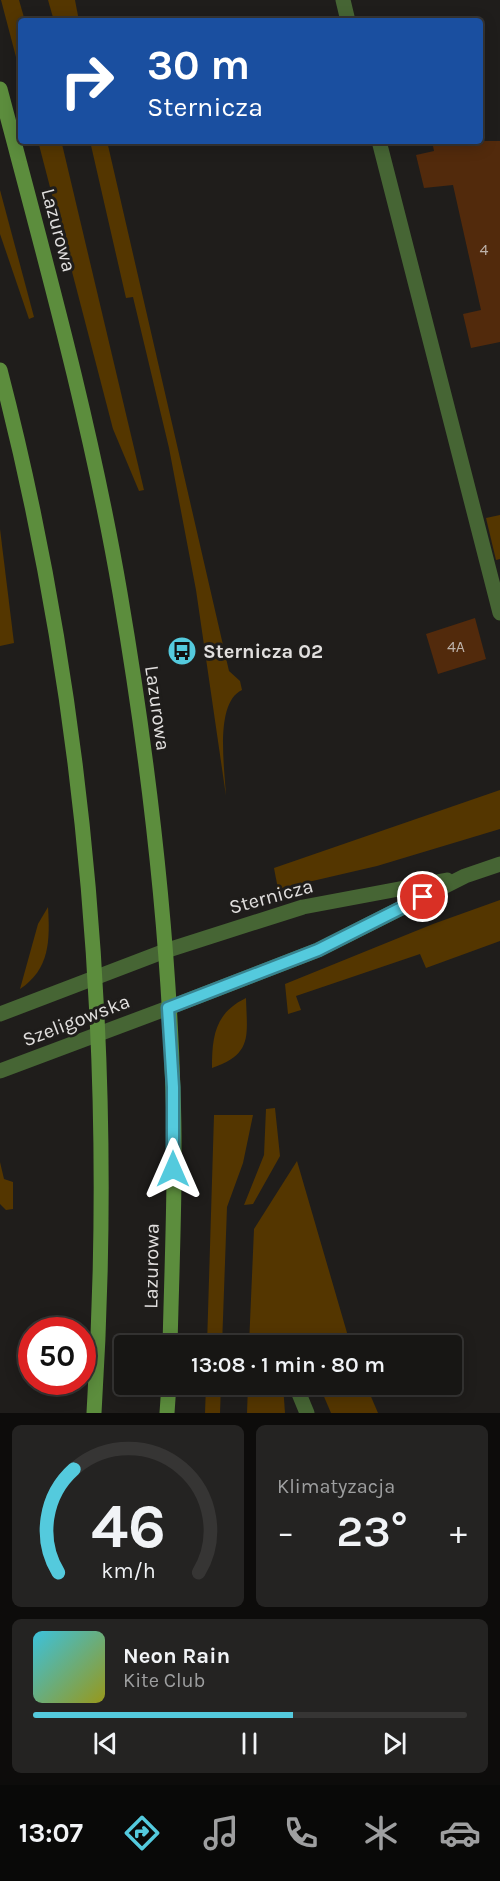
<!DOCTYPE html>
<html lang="pl">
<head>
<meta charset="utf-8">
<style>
	body { margin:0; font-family:Karla,sans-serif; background:#242322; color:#f1f3f6; height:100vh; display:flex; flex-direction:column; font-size:22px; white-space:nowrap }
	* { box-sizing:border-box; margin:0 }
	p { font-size:20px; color:#9e9fa0 }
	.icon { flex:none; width:33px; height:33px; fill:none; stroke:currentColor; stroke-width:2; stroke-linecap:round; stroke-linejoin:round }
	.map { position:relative; height:1413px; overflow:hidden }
	.drawer { display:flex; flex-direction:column; gap:12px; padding:12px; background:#0d0c0b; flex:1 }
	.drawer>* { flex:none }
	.top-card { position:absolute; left:18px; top:18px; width:465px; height:126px; border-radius:6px; box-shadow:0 3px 15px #0003,0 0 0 2px #363534; background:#1a4fa0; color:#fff; overflow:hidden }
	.speed { position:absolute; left:18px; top:1317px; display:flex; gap:12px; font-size:30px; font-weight:700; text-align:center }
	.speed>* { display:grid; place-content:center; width:78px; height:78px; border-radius:50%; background:#171614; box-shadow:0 3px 15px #0003,0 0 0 2px #363534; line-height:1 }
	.speed .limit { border:9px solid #d22; background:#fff; color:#111 }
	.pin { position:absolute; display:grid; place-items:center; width:51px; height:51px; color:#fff; margin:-26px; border:3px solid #fff; border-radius:50%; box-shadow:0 2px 6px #0007 }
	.me { position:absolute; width:66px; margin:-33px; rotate:0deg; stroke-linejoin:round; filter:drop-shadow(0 0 4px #0008) }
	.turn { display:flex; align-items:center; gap:21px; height:126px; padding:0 30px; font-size:27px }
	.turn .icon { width:78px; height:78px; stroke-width:2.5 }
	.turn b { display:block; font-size:42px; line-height:51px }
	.big { font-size:45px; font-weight:600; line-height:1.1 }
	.drawer .card { flex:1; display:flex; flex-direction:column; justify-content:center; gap:9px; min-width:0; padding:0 21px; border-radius:9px; background:#242322 }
	.drawer .dial { align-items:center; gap:0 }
	.dial svg { height:156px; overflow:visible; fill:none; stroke:#363534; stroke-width:7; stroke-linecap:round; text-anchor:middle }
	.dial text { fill:#f1f3f6; stroke:none }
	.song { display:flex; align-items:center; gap:18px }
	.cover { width:72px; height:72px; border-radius:9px; background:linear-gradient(135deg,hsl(190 70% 55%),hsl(60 70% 35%)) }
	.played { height:6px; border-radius:3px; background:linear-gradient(90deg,#54cadd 60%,#363534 60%) }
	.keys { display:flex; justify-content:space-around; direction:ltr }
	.heat { display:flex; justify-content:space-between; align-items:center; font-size:33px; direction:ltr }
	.drawer .tiles { flex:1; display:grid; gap:12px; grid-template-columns:1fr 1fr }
	.card:last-child { grid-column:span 2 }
	.trip { position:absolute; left:114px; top:1335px; width:348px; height:60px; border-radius:6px; background:#171614; box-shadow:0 3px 15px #0003,0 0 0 2px #363534; font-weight:600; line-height:60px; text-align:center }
	.dock { display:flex; height:96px; justify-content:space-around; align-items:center; background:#090908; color:#9e9fa0 }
	.dock .icon { width:42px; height:42px }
	.dock .selected { color:#54cadd }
	.dock b { font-size:27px; color:#f1f3f6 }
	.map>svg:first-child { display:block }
	.green { fill:#543600 }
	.building { fill:#522a0c }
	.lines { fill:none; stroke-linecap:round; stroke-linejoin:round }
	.minor { stroke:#466534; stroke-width:15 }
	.tertiary { stroke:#466534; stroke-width:15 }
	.secondary { stroke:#5c8d3d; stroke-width:15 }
	.route-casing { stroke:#378390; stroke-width:15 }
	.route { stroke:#54cadd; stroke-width:10 }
	.labels { text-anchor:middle; stroke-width:6; stroke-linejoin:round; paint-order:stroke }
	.number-label { font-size:16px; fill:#bdb2aa }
	.street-label { font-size:20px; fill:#e1dfde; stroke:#1f1d1b }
	.poi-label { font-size:20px; font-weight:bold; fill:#e1dfde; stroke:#1f1d1b; text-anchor:start }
</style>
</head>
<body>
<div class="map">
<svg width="500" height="1413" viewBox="0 0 500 1413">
	<rect width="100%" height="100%" fill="#1f1d1b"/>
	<g class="green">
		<polygon points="1,0 19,0 25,21 21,21 21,76"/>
		<polygon points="48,0 75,0 79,21 54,21"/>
		<polygon points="38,141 61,141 62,144 144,490 139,491 113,429"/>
		<path d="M 90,141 L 107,141 L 229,671 L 240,681 L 242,690 C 214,703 225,770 226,796 L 196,590 L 169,448 L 133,297 L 126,298 Z"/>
		<polygon points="0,190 34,317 29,319 0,234"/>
		<polygon points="500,515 500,559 496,560 486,518"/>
		<polygon points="0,529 14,643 0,646"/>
		<polygon points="500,790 500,829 377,866 278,889 274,868"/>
		<polygon points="500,900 500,941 426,968 420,954 296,996 301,1010 288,1014 285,984 433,924"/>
		<path d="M 48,907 C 50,940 50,969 20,989 L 38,924 Z"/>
		<path d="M 246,998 C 247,1036 253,1054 212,1068 C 212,1036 215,1013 246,998 Z"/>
		<polygon points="275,1108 280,1156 253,1204 244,1205 264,1155 266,1109"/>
		<polygon points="214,1115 253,1115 243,1163 227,1207 222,1346 207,1345"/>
		<polygon points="297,1161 350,1343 351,1345 249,1345 254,1229"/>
		<polygon points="0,1162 4,1179 13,1182 13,1209 6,1210 0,1204"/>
		<polygon points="206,1385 221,1385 220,1413 205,1413"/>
		<polygon points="248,1385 283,1385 285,1413 247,1413"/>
		<polygon points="319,1385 366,1385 378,1413 331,1413"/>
	</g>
	<g class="building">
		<polygon points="432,141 500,141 500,342 471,348 463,314 481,310 453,185 424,188 416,155 434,151"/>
		<polygon points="475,618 486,659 438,674 426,634"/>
	</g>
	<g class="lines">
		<g class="minor">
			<polyline points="343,0 348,21"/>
			<polyline points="379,141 500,613"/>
			<polyline points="165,951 303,907 447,880"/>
			<polyline points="168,1008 318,950 465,876 500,864"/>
			<polyline points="295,1384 307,1413"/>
		</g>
		<g class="tertiary">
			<polyline points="0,1014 165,951"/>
			<polyline points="0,1071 168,1008"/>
		</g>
		<g class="secondary">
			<path d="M 0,89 C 44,256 91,423 120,593 C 148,757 168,924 173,1090 C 176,1175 172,1260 170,1346"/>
			<path d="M 0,370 C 88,708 116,1065 94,1413"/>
			<polyline points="167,1413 169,1384"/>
		</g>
	</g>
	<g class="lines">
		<g class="route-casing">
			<polyline id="route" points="173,1169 173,1087 168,1008 318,950 423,897"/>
		</g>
		<use href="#route" class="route"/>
	</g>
	<defs>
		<g id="bus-disc" transform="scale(1.5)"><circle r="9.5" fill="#54cadd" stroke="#1f1d1b"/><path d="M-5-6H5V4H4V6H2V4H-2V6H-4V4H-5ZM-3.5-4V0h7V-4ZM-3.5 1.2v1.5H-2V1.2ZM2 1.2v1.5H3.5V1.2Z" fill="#111"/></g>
	</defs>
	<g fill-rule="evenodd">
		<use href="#bus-disc" x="182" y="651"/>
	</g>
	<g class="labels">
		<g class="number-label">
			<text x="484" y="255">4</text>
			<text x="456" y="652">4A</text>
		</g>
		<g class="street-label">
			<text transform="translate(59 230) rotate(75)" y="7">Lazurowa</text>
			<text transform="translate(158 708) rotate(82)" y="7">Lazurowa</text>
			<text transform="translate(271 896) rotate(-15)" y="7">Sternicza</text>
			<text transform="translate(76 1020) rotate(-21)" y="7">Szeligowska</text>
			<text transform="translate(151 1266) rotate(-89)" y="7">Lazurowa</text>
		</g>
		<g class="poi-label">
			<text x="203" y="658">Sternicza 02</text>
		</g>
	</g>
</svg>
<div class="speed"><div class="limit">50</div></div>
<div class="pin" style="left:423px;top:897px;background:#d93025"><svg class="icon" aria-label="arrive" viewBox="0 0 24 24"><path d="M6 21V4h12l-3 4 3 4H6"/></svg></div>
<svg class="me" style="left:173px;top:1169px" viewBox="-20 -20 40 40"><path d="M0-17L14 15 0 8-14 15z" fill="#54cadd" stroke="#fff" stroke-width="4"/></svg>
<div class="trip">13:08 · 1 min · 80 m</div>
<div class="top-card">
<div class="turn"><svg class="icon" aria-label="right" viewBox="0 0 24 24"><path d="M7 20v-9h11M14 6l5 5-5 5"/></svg><div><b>30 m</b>Sternicza</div></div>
</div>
</div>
<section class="drawer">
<div class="tiles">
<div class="card dial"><svg viewBox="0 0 100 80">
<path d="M14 69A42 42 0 1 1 86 69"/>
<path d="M14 69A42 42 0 0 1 22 16" stroke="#54cadd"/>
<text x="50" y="56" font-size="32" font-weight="700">46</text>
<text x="50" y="72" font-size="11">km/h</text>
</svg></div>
<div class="card"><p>Klimatyzacja</p>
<div class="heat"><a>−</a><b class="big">23°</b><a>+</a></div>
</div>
<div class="card">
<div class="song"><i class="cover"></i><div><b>Neon Rain</b><p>Kite Club</p></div></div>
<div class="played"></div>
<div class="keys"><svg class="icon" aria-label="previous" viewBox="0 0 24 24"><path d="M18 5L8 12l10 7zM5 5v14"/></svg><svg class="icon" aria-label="pause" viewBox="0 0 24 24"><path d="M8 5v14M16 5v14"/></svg><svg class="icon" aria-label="next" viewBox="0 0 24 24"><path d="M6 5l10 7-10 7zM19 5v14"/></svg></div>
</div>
</div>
</section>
<nav class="dock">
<b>13:07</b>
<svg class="icon selected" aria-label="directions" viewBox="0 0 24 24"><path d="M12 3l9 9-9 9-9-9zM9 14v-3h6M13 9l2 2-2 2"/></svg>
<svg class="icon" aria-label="music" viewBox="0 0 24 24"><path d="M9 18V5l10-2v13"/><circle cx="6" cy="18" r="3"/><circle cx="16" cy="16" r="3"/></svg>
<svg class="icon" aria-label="phone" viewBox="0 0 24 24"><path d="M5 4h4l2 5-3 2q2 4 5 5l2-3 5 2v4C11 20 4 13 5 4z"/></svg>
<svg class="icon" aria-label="climate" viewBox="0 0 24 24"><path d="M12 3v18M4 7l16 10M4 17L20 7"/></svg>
<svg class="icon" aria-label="car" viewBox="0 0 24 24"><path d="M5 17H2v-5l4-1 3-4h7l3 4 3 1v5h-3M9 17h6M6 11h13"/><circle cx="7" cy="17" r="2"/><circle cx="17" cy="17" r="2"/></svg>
</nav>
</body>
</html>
